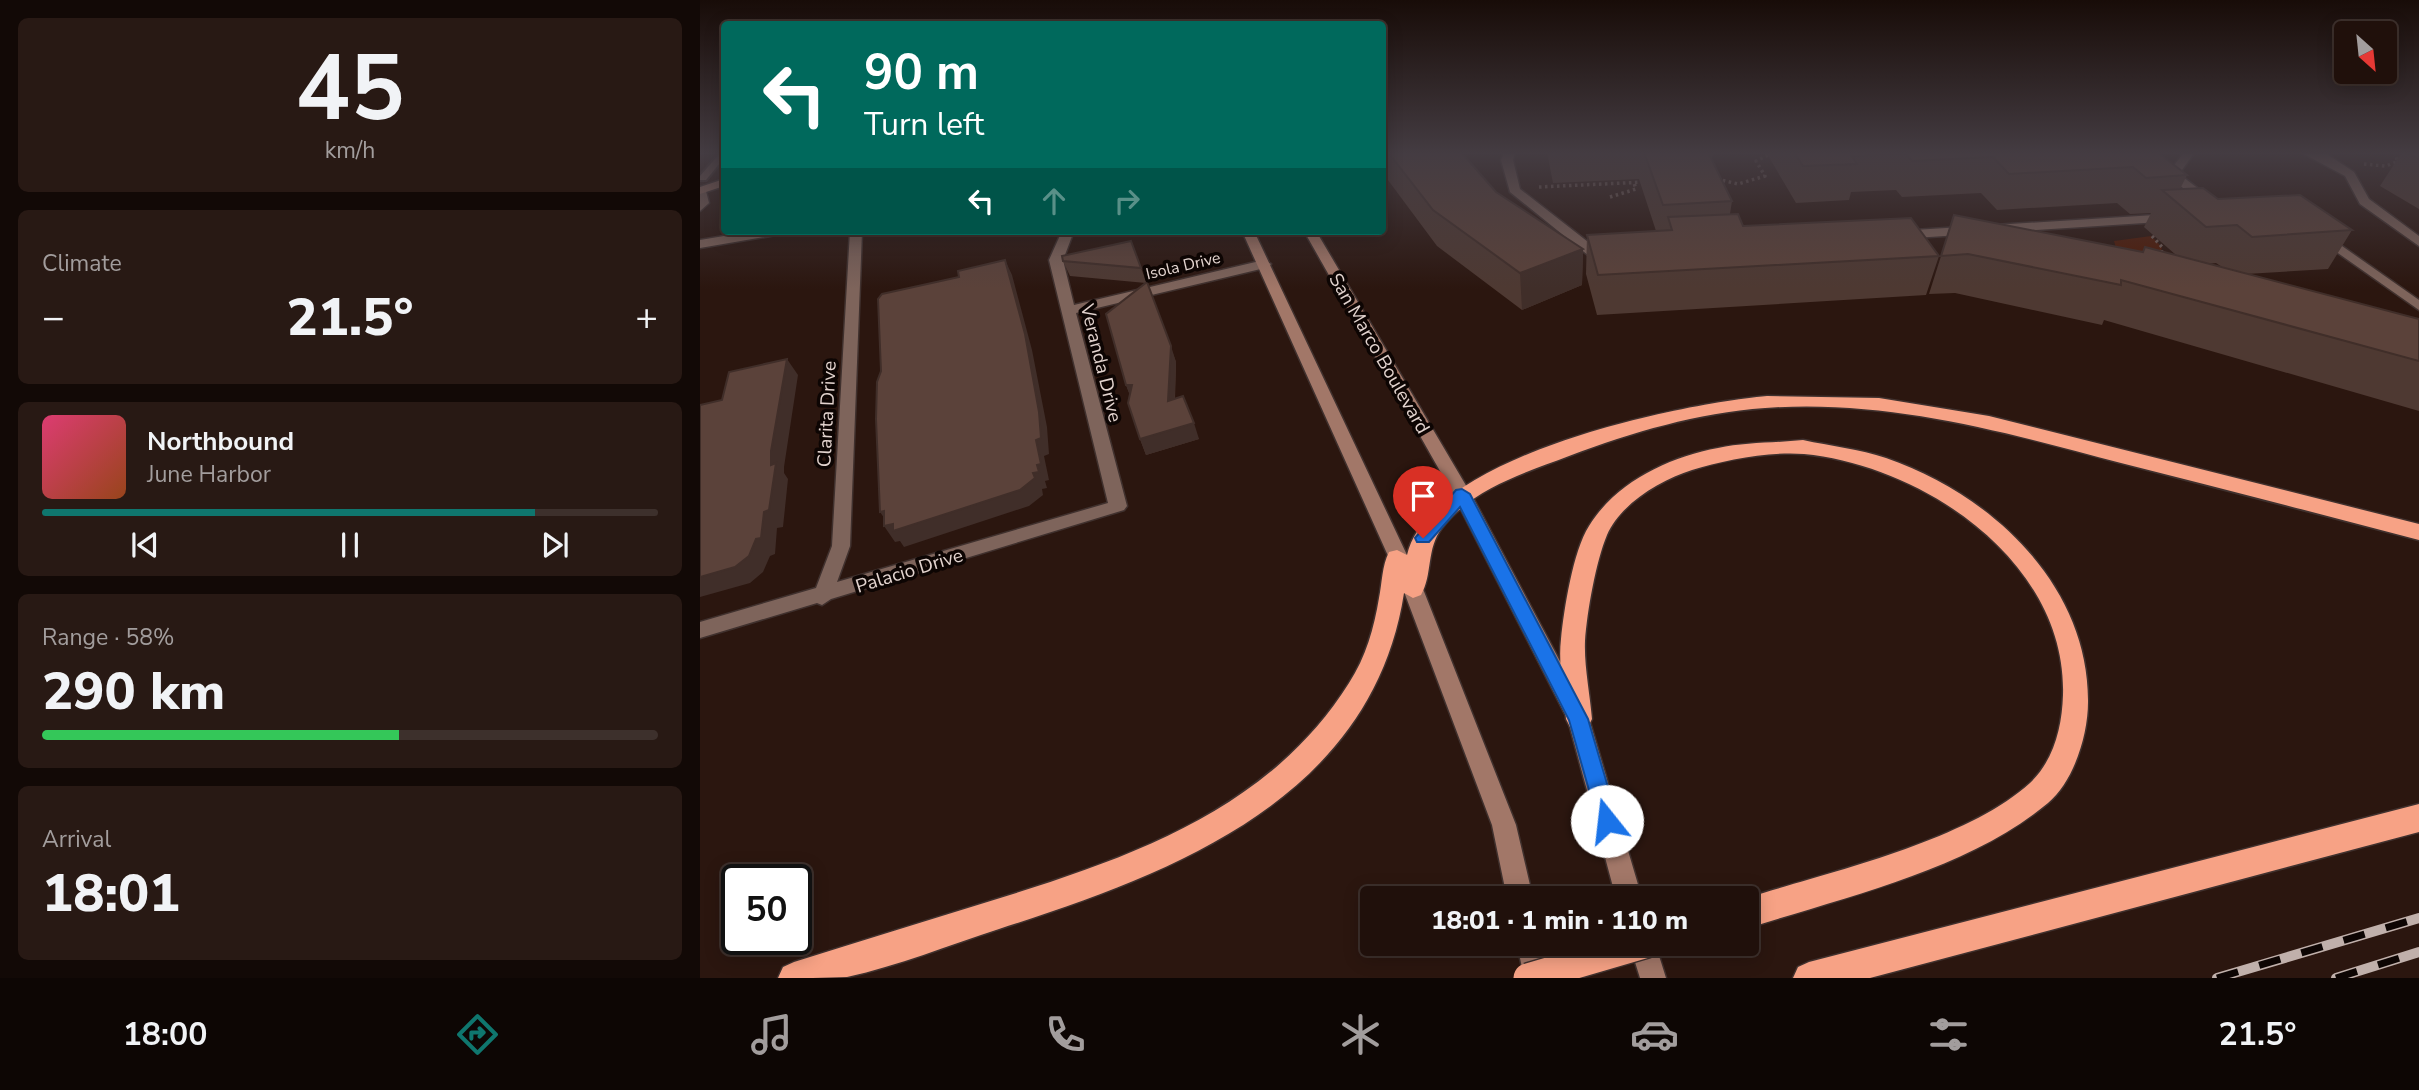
<!DOCTYPE html>
<html lang="en">
<head>
<meta charset="utf-8">
<style>
	body { margin:0; font-family:"Nunito Sans",sans-serif; background:#281914; color:#f1f3f6; height:100vh; display:flex; flex-direction:column; font-size:26px; white-space:nowrap }
	* { box-sizing:border-box; margin:0 }
	p { font-size:23px; color:#a29d9d }
	.icon { flex:none; width:38px; height:38px; fill:none; stroke:currentColor; stroke-width:2; stroke-linecap:round; stroke-linejoin:round }
	.map { position:relative; flex:1; overflow:hidden }
	.sheet { display:flex; flex-direction:column; gap:18px; padding:18px; background:#120906; width:700px }
	.sheet>* { flex:none }
	.hud { position:absolute; left:21px; top:21px; width:665px; height:214px; border-radius:7px; box-shadow:0 4px 18px #0003,0 0 0 2px #3d302c; background:#00695c; color:#fff; overflow:hidden }
	.needle { width:46px; rotate:153deg }
	.buttons { position:absolute; left:1634px; top:21px; display:grid; gap:14px }
	.buttons a { display:grid; place-items:center; width:63px; height:63px; border-radius:7px; background:#20100b; box-shadow:0 4px 18px #0003,0 0 0 2px #3d302c; font-size:35px }
	.speed { position:absolute; left:21px; top:864px; display:flex; gap:14px; font-size:35px; font-weight:700; text-align:center }
	.speed>* { display:grid; place-content:center; width:91px; height:91px; border-radius:50%; background:#20100b; box-shadow:0 4px 18px #0003,0 0 0 2px #3d302c; line-height:1 }
	.speed .limit { border:4px solid #111; border-radius:10px; background:#fff; color:#111 }
	.pin { position:absolute; display:grid; place-items:center; width:60px; height:60px; color:#fff; margin:-72px -30px; border-radius:50% 50% 50% 0; rotate:-45deg; box-shadow:0 0 7px #0007 }
	.pin .icon { rotate:45deg }
	.me { position:absolute; width:77px; margin:-38px; rotate:344deg; stroke-linejoin:round; filter:drop-shadow(0 0 5px #0008) }
	.turn { display:flex; align-items:center; gap:24px; height:147px; padding:0 28px; font-size:32px }
	.turn .icon { width:91px; height:91px; stroke-width:2.5 }
	.turn b { display:block; font-size:49px; line-height:60px }
	.lanes { display:flex; align-items:center; height:66px; padding:0 28px; background:#0003; justify-content:center; gap:35px; direction:ltr }
	.lanes .off { opacity:.35 }
	.big { font-size:52px; font-weight:800; line-height:1.1 }
	.sheet .card { flex:1; display:flex; flex-direction:column; justify-content:center; gap:10px; min-width:0; padding:0 24px; border-radius:10px; background:#281914 }
	.sheet .dial { align-items:center; gap:0 }
	.dial b { font-size:91px; line-height:1 }
	.song { display:flex; align-items:center; gap:21px }
	.cover { width:84px; height:84px; border-radius:10px; background:linear-gradient(135deg,hsl(340 70% 55%),hsl(20 70% 35%)) }
	.played { height:7px; border-radius:4px; background:linear-gradient(90deg,#0f766e 80%,#3d302c 80%) }
	.keys { display:flex; justify-content:space-around; direction:ltr }
	.heat { display:flex; justify-content:space-between; align-items:center; font-size:38px; direction:ltr }
	.charge { height:10px; border-radius:5px; background:linear-gradient(90deg,#34c759 58%,#3d302c 0) }
	.trip { position:absolute; left:660px; top:886px; width:399px; height:70px; border-radius:7px; background:#20100b; box-shadow:0 4px 18px #0003,0 0 0 2px #3d302c; font-weight:800; line-height:70px; text-align:center }
	.tabs { display:flex; height:112px; justify-content:space-around; align-items:center; background:#0d0604; color:#a29d9d }
	.tabs .icon { width:49px; height:49px }
	.tabs .selected { color:#0f766e }
	.tabs b { font-size:32px; color:#f1f3f6 }
	main { display:flex; flex:1; min-height:0 }
	.map>svg:first-child { display:block }
	.green { fill:#4f1a06 }
	.lines { fill:none; stroke-linecap:round; stroke-linejoin:round }
	.service-casing { stroke:#40312e; stroke-width:4 }
	.minor-casing { stroke:#40312e; stroke-width:3 }
	.secondary-casing { stroke:#40312e; stroke-width:3 }
	.motorway-casing { stroke:#40312e; stroke-width:3 }
	.path { stroke:#715e58; stroke-width:3.5; stroke-dasharray:2.5 3.5; stroke-linecap:butt }
	.service { fill:#7e645b; fill-rule:evenodd }
	.minor { fill:#7e645b; fill-rule:evenodd }
	.secondary { fill:#a27768; fill-rule:evenodd }
	.motorway { fill:#f7a285; fill-rule:evenodd }
	.rail-casing { stroke:#c0b0ab; stroke-width:10 }
	.rail { stroke:#0d0503; stroke-width:7; stroke-dasharray:22; stroke-linecap:butt }
	.motorway-bridge-casing { stroke:#40312e; stroke-width:32; stroke-linecap:butt }
	.motorway-bridge { stroke:#f7a285; stroke-width:29 }
	.wall { fill:#4e3932; fill-rule:evenodd }
	.shaded-wall { fill:#402e29 }
	.building { fill:#5b423a; stroke:#402e29; stroke-width:2 }
	.route { fill:#1a73e8; stroke:#114b97; stroke-width:2 }
	.labels { text-anchor:middle; stroke-width:7; stroke-linejoin:round; paint-order:stroke }
	.far-street-label { font-size:16px; fill:#e3d4cf; stroke:#0d0503 }
	.street-label { font-size:19px; fill:#e3d4cf; stroke:#0d0503 }
</style>
</head>
<body>
<main>
<section class="sheet">
<div class="card dial"><b>45</b><p>km/h</p></div>
<div class="card"><p>Climate</p>
<div class="heat"><a>−</a><b class="big">21.5°</b><a>+</a></div>
</div>
<div class="card">
<div class="song"><i class="cover"></i><div><b>Northbound</b><p>June Harbor</p></div></div>
<div class="played"></div>
<div class="keys"><svg class="icon" aria-label="previous" viewBox="0 0 24 24"><path d="M18 5L8 12l10 7zM5 5v14"/></svg><svg class="icon" aria-label="pause" viewBox="0 0 24 24"><path d="M8 5v14M16 5v14"/></svg><svg class="icon" aria-label="next" viewBox="0 0 24 24"><path d="M6 5l10 7-10 7zM19 5v14"/></svg></div>
</div>
<div class="card"><p>Range · 58%</p><b class="big">290 km</b><div class="charge"></div></div>
<div class="card"><p>Arrival</p><b class="big">18:01</b></div>
</section>
<div class="map">
<svg width="1719" height="978" viewBox="0 0 1719 978">
	<rect width="100%" height="100%" fill="#2b160f"/>
	<polygon class="green" points="1451,236 1462,247 1460,258 1416,248 1414,241"/>
	<g class="lines">
		<g class="service-casing">
			<polygon id="service" points="21,152 24,152 24,158 6,180 0,180 0,176"/>
		</g>
		<g class="minor-casing">
			<g id="minor">
				<polygon points="804,152 815,152 813,160 820,189 897,249 913,249 913,255 889,256 810,192 801,160"/>
				<polygon points="1484,152 1495,152 1479,174 1512,199 1512,205 1504,205 1467,175"/>
				<polygon points="1600,152 1624,152 1654,172 1669,199 1719,236 1719,246 1660,204 1645,176"/>
				<polygon points="0,187 6,191 9,203 0,211"/>
				<polygon points="1471,214 1475,215 1475,221 1198,239 1192,235 1198,231"/>
				<polygon points="54,231 82,231 76,235 0,248 0,240"/>
				<polygon points="150,231 162,231 150,546 137,582 408,503 349,260 362,231 374,231 363,260 374,305 564,260 571,264 569,267 376,313 427,506 424,510 131,599 122,605 117,603 0,638 0,622 116,588 132,546"/>
				<polygon points="1622,232 1719,300 1719,310 1618,239 1618,233"/>
			</g>
		</g>
		<g class="secondary-casing">
			<g id="secondary">
				<polygon points="24,179 24,186 0,194 0,187"/>
				<polygon points="542,231 554,231 723,589 816,825 833,898 807,898 792,825 703,589"/>
				<polygon points="604,231 616,231 771,494 887,712 942,898 916,898 868,720 753,494"/>
				<polygon points="817,943 843,943 850,978 824,978"/>
				<polygon points="929,943 955,943 966,978 940,978"/>
			</g>
		</g>
		<g class="motorway-casing">
			<g id="motorway">
				<path d="M 1067,396 L 1179,398 L 1289,416 L 1719,524 L 1719,540 C 1620,514 1521,488 1421,463 C 1305,432 1187,399 1065,408 C 997,413 933,432 869,456 C 824,473 772,489 742,528 C 726,549 733,574 721,595 L 713,598 L 704,593 C 672,799 473,873 299,929 C 249,945 198,966 147,977 C 126,978 99,978 78,978 L 83,967 L 94,962 C 161,941 229,920 297,899 C 432,857 570,809 649,683 C 666,657 674,628 679,598 C 682,584 682,565 689,552 L 697,550 L 707,555 C 730,455 979,404 1067,396 Z"/>
				<path d="M 1103,440 C 1130,446 1160,449 1186,458 C 1291,494 1389,585 1388,702 C 1388,735 1374,781 1348,803 C 1266,871 1146,896 1046,929 L 1046,898 C 1130,872 1266,841 1330,783 C 1354,760 1362,727 1363,695 C 1367,563 1225,466 1104,454 C 1071,451 1023,460 992,470 C 961,480 921,503 907,535 C 896,561 887,612 885,641 C 884,666 890,694 892,719 L 888,727 L 879,730 L 870,727 L 866,719 C 864,694 858,664 861,639 C 864,609 873,551 889,526 C 916,482 969,457 1018,448 C 1045,442 1075,443 1103,440 Z"/>
				<polygon points="1719,804 1719,832 1170,978 1093,978 1098,967 1109,962"/>
			</g>
		</g>
		<g class="path">
			<polyline points="1664,164 1685,166 1697,162 1696,152"/>
			<polyline points="1017,179 1038,184 1065,176 1056,161 1070,154"/>
			<polyline points="839,187 945,182"/>
			<polyline points="910,197 936,189 934,183"/>
			<polyline points="1452,236 1462,247 1461,254"/>
		</g>
		<use href="#service" class="service"/>
		<use href="#minor" class="minor"/>
		<use href="#secondary" class="secondary"/>
		<use href="#motorway" class="motorway"/>
		<g class="rail-casing">
			<g id="rail">
				<polyline points="1517,978 1719,918"/>
				<polyline points="1636,978 1719,952"/>
			</g>
		</g>
		<use href="#rail" class="rail"/>
		<g class="motorway-bridge-casing">
			<polyline id="motorway-bridge" points="828,978 947,943"/>
		</g>
		<use href="#motorway-bridge" class="motorway-bridge"/>
	</g>
	<g class="wall">
		<polygon points="682,152 761,152 796,192 883,249 882,285 822,310 737,246 682,172"/>
		<polygon points="847,152 1013,152 1012,159 1032,201 1030,214 1043,226 1239,256 1226,295 897,315 886,274 887,235 956,231 939,179 853,183"/>
		<path d="M 1066,152 L 1457,152 L 1487,175 L 1480,189 L 1518,199 L 1652,230 L 1628,269 L 1546,274 L 1719,319 L 1719,411 L 1404,320 L 1402,325 L 1255,293 L 1229,294 L 1254,215 L 1443,252 L 1476,255 L 1444,227 L 1451,213 L 1430,214 L 1417,203 L 1297,210 L 1281,193 L 1202,197 L 1196,190 L 1151,192 L 1149,200 L 1096,203 ZM 1516,263 L 1522,267 L 1507,264 Z"/>
		<polygon points="1702,152 1719,152 1719,209 1680,186"/>
		<polygon points="431,241 476,362 475,399 499,439 446,455 440,439 430,395 426,385 446,283 370,276 363,261"/>
	</g>
	<g class="shaded-wall">
		<polygon points="883,249 882,285 822,310 820,273"/>
		<polygon points="305,260 312,275 332,350 347,427 349,454 344,456 349,480 345,481 347,488 342,489 343,495 329,506 204,547 200,541 195,542 184,526 189,525 180,512 333,473 337,465 336,440"/>
		<polygon points="471,346 476,362 474,417 468,401"/>
		<polygon points="87,359 98,375 84,467 84,473 88,479 83,527 77,528 75,554 70,556 63,572 50,583 0,597 0,577 71,465 71,451"/>
		<polygon points="426,385 432,385 432,401"/>
		<polygon points="494,423 499,439 446,455 440,439"/>
	</g>
	<g class="building">
		<polygon points="688,152 761,152 796,192 883,249 820,273 733,210"/>
		<polygon points="944,152 1008,152 1032,201 963,205"/>
		<polygon points="1094,152 1457,152 1487,175 1446,178 1433,167 1309,174 1293,157 1212,161 1206,154 1152,156 1157,164 1103,166"/>
		<polygon points="1706,152 1719,152 1719,159"/>
		<polygon points="1503,188 1518,199 1600,195 1652,230 1552,237 1537,225 1506,227 1462,190"/>
		<polygon points="1038,214 1043,226 1211,218 1239,256 898,275 887,235 972,230 968,217"/>
		<polygon points="1254,215 1443,252 1445,247 1719,319 1719,361 1421,280 1421,285 1268,254 1241,256"/>
		<polygon points="431,241 441,268 363,261 362,256"/>
		<polygon points="305,260 325,334 339,412 341,438 336,440 341,464 337,465 339,472 333,473 335,478 320,490 193,531 193,524 184,526 184,511 180,512 176,419 177,382 181,371 178,299 182,294 259,277 258,271"/>
		<polygon points="447,282 471,346 468,401 483,396 494,423 440,439 428,403 432,385 426,385 406,314"/>
		<polygon points="87,359 71,451 71,465 76,463 69,510 64,512 61,538 56,539 49,556 35,567 0,577 0,405 22,400 29,372"/>
	</g>
	<linearGradient id="sky" x2="0" y2="1"><stop stop-color="#180c08"/><stop offset="0.53" stop-color="#443c42"/><stop offset="1" stop-color="#443c42" stop-opacity="0"/></linearGradient>
	<rect width="1719" height="289" fill="url(#sky)"/>
	<polygon class="route" points="762,489 770,494 888,719 918,821 915,829 907,832 900,829 869,720 760,507 729,542 717,542 715,538 756,490"/>
	<g class="labels">
		<g class="far-street-label">
			<text transform="translate(483 265) rotate(-13)" y="6">Isola Drive</text>
		</g>
		<g class="street-label">
			<text transform="translate(680 353) rotate(60)" y="7">San Marco Boulevard</text>
			<text transform="translate(402 363) rotate(76)" y="7">Veranda Drive</text>
			<text transform="translate(126 414) rotate(-87)" y="7">Clarita Drive</text>
			<text transform="translate(209 570) rotate(-17)" y="7">Palacio Drive</text>
		</g>
	</g>
</svg>
<div class="buttons">
<a><svg class="needle" viewBox="-14 -14 28 28"><path d="M0-13l5 13h-10z" fill="#e53935"/><path d="M0 13l5-13h-10z" fill="#a29d9d"/></svg></a>
</div>
<div class="speed"><div class="limit">50</div></div>
<div class="pin" style="left:723px;top:538px;background:#d93025"><svg class="icon" aria-label="arrive" viewBox="0 0 24 24"><path d="M6 21V4h12l-3 4 3 4H6"/></svg></div>
<svg class="me" style="left:907px;top:821px" viewBox="-20 -20 40 40"><circle r="19" fill="#fff"/><path d="M0-13L10 11 0 6-10 11z" fill="#1a73e8"/></svg>
<div class="trip">18:01 · 1 min · 110 m</div>
<div class="hud">
<div class="turn"><svg class="icon" aria-label="left" viewBox="0 0 24 24"><path d="M17 20v-9H6M10 6l-5 5 5 5"/></svg><div><b>90 m</b>Turn left</div></div>
<div class="lanes"><svg class="icon" aria-label="left" viewBox="0 0 24 24"><path d="M17 20v-9H6M10 6l-5 5 5 5"/></svg><svg class="icon off" aria-label="ahead" viewBox="0 0 24 24"><path d="M12 20V5M6 11l6-6 6 6"/></svg><svg class="icon off" aria-label="right" viewBox="0 0 24 24"><path d="M7 20v-9h11M14 6l5 5-5 5"/></svg></div>
</div>
</div>
</main>
<nav class="tabs">
<b>18:00</b>
<svg class="icon selected" aria-label="directions" viewBox="0 0 24 24"><path d="M12 3l9 9-9 9-9-9zM9 14v-3h6M13 9l2 2-2 2"/></svg>
<svg class="icon" aria-label="music" viewBox="0 0 24 24"><path d="M9 18V5l10-2v13"/><circle cx="6" cy="18" r="3"/><circle cx="16" cy="16" r="3"/></svg>
<svg class="icon" aria-label="phone" viewBox="0 0 24 24"><path d="M5 4h4l2 5-3 2q2 4 5 5l2-3 5 2v4C11 20 4 13 5 4z"/></svg>
<svg class="icon" aria-label="climate" viewBox="0 0 24 24"><path d="M12 3v18M4 7l16 10M4 17L20 7"/></svg>
<svg class="icon" aria-label="car" viewBox="0 0 24 24"><path d="M5 17H2v-5l4-1 3-4h7l3 4 3 1v5h-3M9 17h6M6 11h13"/><circle cx="7" cy="17" r="2"/><circle cx="17" cy="17" r="2"/></svg>
<svg class="icon" aria-label="filters" viewBox="0 0 24 24"><path d="M4 7h16M4 17h16"/><circle cx="9" cy="7" r="2"/><circle cx="15" cy="17" r="2"/></svg>
<b>21.5°</b>
</nav>
</body>
</html>
